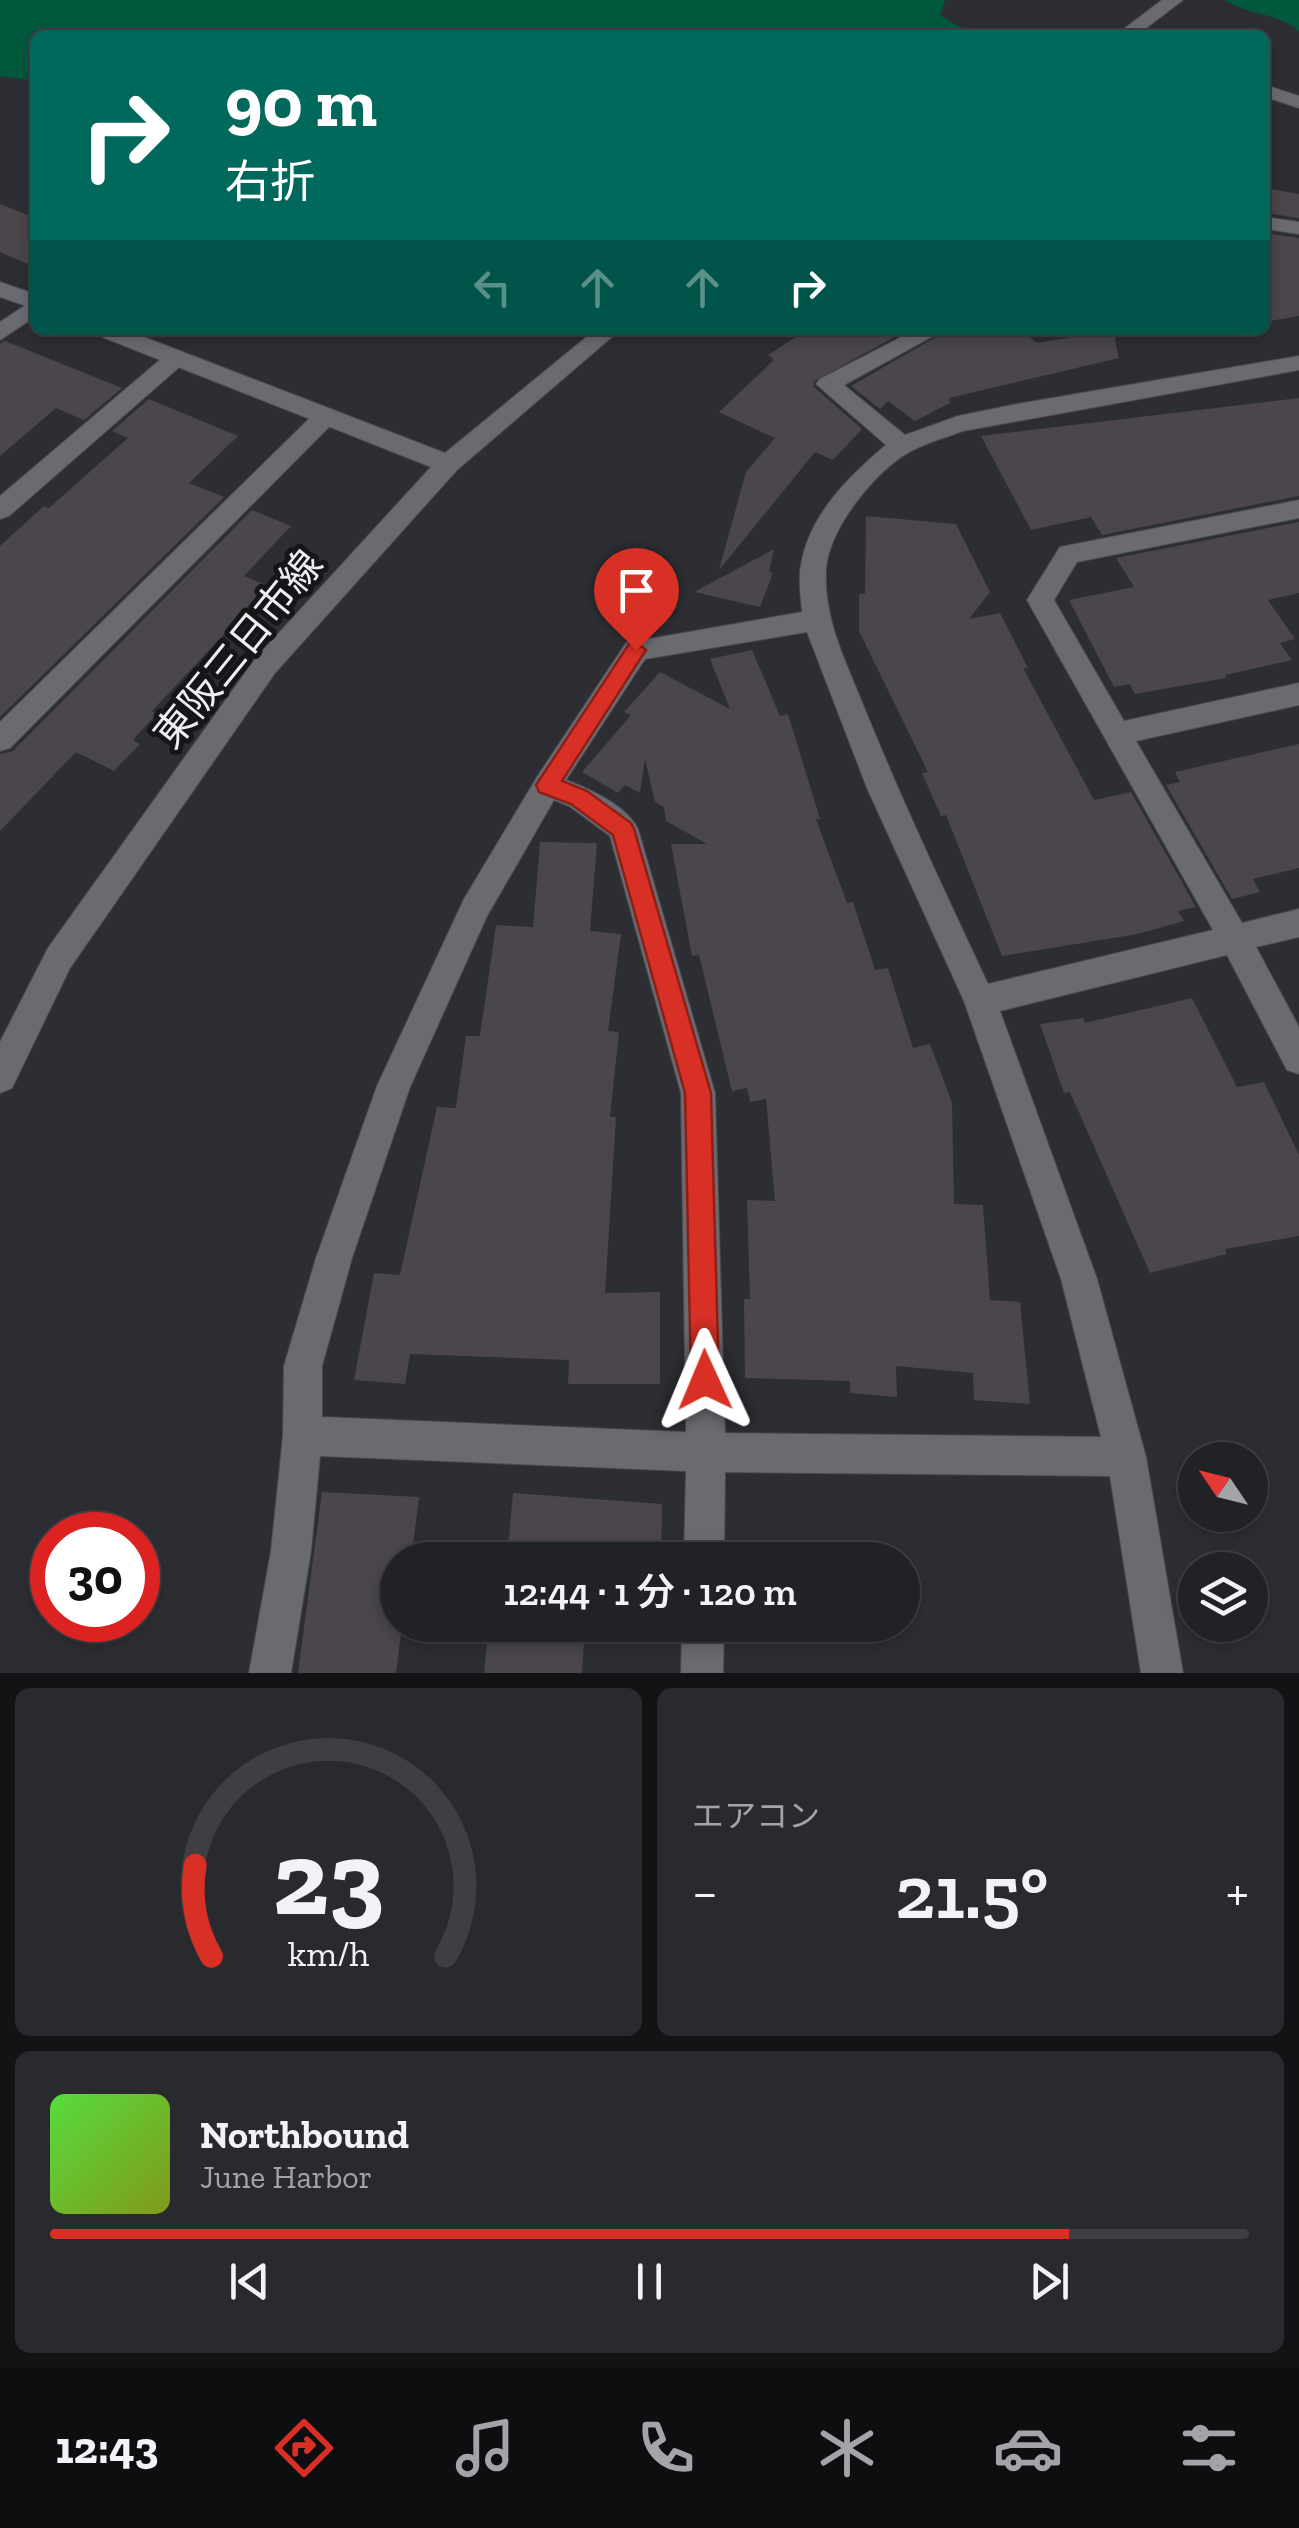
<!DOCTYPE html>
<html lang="ja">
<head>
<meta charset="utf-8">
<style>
	body { margin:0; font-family:"Zilla Slab","Noto Sans JP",serif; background:#292a2e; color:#f1f3f6; height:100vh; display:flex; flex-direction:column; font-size:38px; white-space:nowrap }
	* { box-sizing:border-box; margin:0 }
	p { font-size:32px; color:#a2a4a7 }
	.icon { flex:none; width:55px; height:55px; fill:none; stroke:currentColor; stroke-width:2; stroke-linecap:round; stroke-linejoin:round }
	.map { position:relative; height:1673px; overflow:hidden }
	.panel { display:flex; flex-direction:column; gap:15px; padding:15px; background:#121315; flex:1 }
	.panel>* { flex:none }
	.top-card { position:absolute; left:30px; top:30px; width:1240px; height:305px; border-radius:15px; box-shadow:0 5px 15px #0003,0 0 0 2px #3e3f43; background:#00695c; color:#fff; overflow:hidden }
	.needle { width:65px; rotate:305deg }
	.tools { position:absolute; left:1178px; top:1442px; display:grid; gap:20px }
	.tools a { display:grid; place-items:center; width:90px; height:90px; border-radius:50%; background:#212226; box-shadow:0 5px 15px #0003,0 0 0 2px #3e3f43; font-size:50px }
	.speed { position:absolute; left:30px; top:1512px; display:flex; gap:20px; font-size:50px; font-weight:700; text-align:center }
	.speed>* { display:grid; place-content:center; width:130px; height:130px; border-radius:50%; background:#212226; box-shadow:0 5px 15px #0003,0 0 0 2px #3e3f43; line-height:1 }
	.speed .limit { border:15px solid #d22; background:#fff; color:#111 }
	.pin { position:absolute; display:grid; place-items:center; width:85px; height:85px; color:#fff; margin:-102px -42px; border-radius:50% 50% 50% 0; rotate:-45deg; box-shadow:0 0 10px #0007 }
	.pin .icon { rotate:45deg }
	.me { position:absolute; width:110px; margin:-55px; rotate:359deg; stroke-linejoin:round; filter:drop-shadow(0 0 8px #0008) }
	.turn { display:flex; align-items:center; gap:35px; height:210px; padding:0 30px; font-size:45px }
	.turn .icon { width:130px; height:130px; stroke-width:2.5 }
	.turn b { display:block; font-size:70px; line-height:85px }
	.lanes { display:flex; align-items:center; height:95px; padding:0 30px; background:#0003; justify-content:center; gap:50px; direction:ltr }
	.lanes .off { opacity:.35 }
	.big { font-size:75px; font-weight:600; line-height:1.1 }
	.panel .card { flex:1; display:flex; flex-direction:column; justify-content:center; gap:15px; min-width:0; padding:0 35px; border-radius:15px; background:#292a2e }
	.panel .dial { align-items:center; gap:0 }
	.dial svg { height:260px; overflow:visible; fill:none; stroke:#3e3f43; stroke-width:7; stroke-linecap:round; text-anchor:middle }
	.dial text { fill:#f1f3f6; stroke:none }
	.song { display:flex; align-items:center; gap:30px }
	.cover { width:120px; height:120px; border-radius:15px; background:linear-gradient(135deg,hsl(110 70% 55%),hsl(70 70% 35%)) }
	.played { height:10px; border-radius:5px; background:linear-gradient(90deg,#d93025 85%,#3e3f43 85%) }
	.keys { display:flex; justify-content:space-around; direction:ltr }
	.heat { display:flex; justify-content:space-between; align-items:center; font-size:55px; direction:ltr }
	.panel .tiles { flex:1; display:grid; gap:15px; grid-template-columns:1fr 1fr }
	.card:last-child { grid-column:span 2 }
	.trip { position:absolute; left:380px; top:1542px; width:540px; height:100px; border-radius:50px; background:#212226; box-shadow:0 5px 15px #0003,0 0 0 2px #3e3f43; font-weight:600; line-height:100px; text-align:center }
	.menu { display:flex; height:160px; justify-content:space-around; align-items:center; background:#0d0e0f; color:#a2a4a7 }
	.menu .icon { width:70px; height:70px }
	.menu .current { color:#d93025 }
	.menu b { font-size:45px; color:#f1f3f6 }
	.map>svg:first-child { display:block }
	.green { fill:#00583d }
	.building { fill:#4a464c }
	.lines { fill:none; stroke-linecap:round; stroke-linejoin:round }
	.street-casing { stroke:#484a4f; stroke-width:2 }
	.secondary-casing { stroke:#484a4f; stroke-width:2 }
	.street { fill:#696b71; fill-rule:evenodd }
	.secondary { fill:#696b71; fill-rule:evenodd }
	.route { fill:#d93025; stroke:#8d1f18; stroke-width:2.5 }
	.labels { text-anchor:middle; stroke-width:10; stroke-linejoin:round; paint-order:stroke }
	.street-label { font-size:40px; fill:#edeff2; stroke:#151618 }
</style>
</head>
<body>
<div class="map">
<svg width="1299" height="1673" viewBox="0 0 1299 1673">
	<rect width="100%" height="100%" fill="#2c2e33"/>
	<g class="green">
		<polygon points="0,0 945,0 940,15 955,25 986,35 35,35 35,81 0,76"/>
		<path d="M 1226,0 L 1299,0 L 1299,31 C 1277,12 1248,16 1226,0 Z"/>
	</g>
	<g class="building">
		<polygon points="1265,188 1299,194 1299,218 1265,213"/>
		<polygon points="0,204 35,218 35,267 0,252"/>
		<polygon points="1265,233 1299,238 1299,316 1265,322"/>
		<polygon points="807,330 907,330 813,382 814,387 862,429 833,460 815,452 719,570 746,472 775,438 719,412 774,360 768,355"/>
		<polygon points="948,330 1020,330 1037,343 1113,330 1119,358 949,398 950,403 915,421 888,401 880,409 851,386"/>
		<polygon points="5,341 122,388 84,420 56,408 0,456 0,344"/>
		<polygon points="1299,398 1299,496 1102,535 1091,517 1031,530 981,436"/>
		<polygon points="149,399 238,436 189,483 224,497 0,717 0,546 44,506 49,508 128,438 112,431"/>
		<polygon points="252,510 291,526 244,576 275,589 234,633 228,630 152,711 157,713 133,740 140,744 114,771 76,752 0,831 0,754 13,751"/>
		<polygon points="866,516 956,524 990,592 969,619 1000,613 1028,668 1023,668 1094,800 1131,792 1196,907 1178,911 1184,921 1138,934 1002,956 946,815 941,816 922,773 928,772 859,631 859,594 865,594"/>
		<polygon points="1299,522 1299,593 1268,600 1295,639 1280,643 1292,660 1225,675 1226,678 1135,694 1130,684 1114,687 1069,600 1134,587 1116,558"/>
		<polygon points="774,549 769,572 773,573 760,607 694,592"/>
		<polygon points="752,650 780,716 788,714 820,819 816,819 847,903 853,902 875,970 888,968 913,1048 930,1044 952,1103 954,1204 983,1205 990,1300 1020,1302 1030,1404 974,1400 973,1373 896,1366 897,1397 850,1393 850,1381 745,1378 744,1299 750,1299 747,1200 775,1201 766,1099 750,1102 747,1088 732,1091 699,955 692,956 671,844 707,844 666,821 664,807 655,802 645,759 640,793 625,785 618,793 582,772 631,715 624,712 660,672 730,709 710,659"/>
		<polygon points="1299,744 1299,868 1253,879 1260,892 1232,899 1166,785 1180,782 1175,772"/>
		<polygon points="540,842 597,843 590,931 621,934 608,1031 619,1032 610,1117 616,1117 605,1293 660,1292 660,1384 568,1384 569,1360 410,1354 405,1384 354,1380 374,1273 400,1275 437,1107 456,1108 466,1036 480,1036 496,925 533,927"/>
		<polygon points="1192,998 1237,1087 1264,1082 1299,1155 1299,1236 1225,1249 1227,1254 1150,1273 1070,1092 1064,1093 1040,1024 1083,1018 1085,1023"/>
		<polygon points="322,1492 419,1497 411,1560 398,1560 398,1625 402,1625 396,1673 298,1673"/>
		<polygon points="513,1493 662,1504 661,1560 507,1560"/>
		<polygon points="489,1625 585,1625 582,1673 484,1673"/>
	</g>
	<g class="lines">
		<g class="street-casing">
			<g id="street">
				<polygon points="1265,217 1299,222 1299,234 1265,229"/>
				<polygon points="35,299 35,317 0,340 0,322"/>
				<path d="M 915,330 L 944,330 L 844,385 L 905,435 L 958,416 L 1017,404 L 1299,356 L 1299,370 L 963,431 C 947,437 929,442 913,450 C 877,468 829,528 826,569 C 823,618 846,662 864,707 C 902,801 945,892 988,984 L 1213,930 L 1027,600 L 1060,547 L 1299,500 L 1299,518 L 1077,562 L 1054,600 L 1124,721 L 1299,683 L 1299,705 L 1136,741 L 1242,923 L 1299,909 L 1299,937 L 1256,947 L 1299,1027 L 1299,1074 L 1287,1070 L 1227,955 L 1000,1011 L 1097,1279 L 1146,1457 L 1183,1673 L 1141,1673 L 1110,1476 L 725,1472 L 724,1560 L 684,1560 L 686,1471 L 320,1456 L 311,1551 L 291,1673 L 249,1673 L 271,1551 L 283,1436 L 284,1366 L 316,1258 L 377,1086 L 464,899 L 537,777 L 626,643 L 802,612 C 801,597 798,580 801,565 C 809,515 849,476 886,445 L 816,384 L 820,379 ZM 807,632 L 867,788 L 964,1001 L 1061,1279 L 1101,1437 L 725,1433 L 715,1093 L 638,829 C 626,805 590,789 566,780 L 645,659 ZM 554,800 L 569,806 L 610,836 L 681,1093 L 686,1432 L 322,1417 L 322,1366 L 352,1258 L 410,1087 L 487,916 Z"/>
				<polygon points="176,351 188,358 184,363 9,516 0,519 0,496 168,353"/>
				<polygon points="326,408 334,410 338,416 334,422 10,748 0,751 0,722 318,410"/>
				<polygon points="682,1625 724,1625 723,1673 681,1673"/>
			</g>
		</g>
		<g class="secondary-casing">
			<g id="secondary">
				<polygon points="1162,0 1183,0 1137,35 1116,35"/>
				<polygon points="1265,85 1299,96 1299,108 1265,97"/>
				<polygon points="0,282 35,294 35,309 0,297"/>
				<polygon points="94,330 126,330 445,453 595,330 620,330 457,470 275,673 70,968 12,1088 0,1093 0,1042 48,948 255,659 431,467 97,335"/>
			</g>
		</g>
		<use href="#street" class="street"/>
		<use href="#secondary" class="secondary"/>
	</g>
	<polygon class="route" points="636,642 646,650 562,781 587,791 631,823 634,829 711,1093 719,1380 715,1390 705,1395 695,1390 691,1380 685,1093 613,835 571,804 539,792 536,785 629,644"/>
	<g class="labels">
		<g class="street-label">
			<text transform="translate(238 649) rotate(-51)" y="14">東阪三日市線</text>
		</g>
	</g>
</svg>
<div class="tools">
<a><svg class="needle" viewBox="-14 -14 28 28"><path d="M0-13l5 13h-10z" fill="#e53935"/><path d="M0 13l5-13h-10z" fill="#a2a4a7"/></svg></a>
<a><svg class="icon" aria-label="layers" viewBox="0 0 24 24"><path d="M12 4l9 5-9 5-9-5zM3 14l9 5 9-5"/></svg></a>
</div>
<div class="speed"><div class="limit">30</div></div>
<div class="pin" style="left:636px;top:650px;background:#d93025"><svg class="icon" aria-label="arrive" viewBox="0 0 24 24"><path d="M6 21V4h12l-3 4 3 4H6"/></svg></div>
<svg class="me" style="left:705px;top:1380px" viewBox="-20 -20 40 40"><path d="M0-17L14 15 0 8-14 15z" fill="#d93025" stroke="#fff" stroke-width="4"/></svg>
<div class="trip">12:44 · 1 分 · 120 m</div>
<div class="top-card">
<div class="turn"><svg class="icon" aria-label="right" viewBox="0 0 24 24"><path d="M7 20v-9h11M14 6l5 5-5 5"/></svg><div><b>90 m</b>右折</div></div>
<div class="lanes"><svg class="icon off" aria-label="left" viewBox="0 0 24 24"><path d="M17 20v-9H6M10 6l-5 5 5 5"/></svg><svg class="icon off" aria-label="ahead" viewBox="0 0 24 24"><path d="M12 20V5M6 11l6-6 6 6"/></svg><svg class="icon off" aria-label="ahead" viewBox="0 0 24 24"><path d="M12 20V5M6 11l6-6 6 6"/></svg><svg class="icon" aria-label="right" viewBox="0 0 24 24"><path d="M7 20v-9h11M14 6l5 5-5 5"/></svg></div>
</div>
</div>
<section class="panel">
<div class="tiles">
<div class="card dial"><svg viewBox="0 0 100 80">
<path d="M14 69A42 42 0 1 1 86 69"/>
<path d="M14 69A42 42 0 0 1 9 41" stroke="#d93025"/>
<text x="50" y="56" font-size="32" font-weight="700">23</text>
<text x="50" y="72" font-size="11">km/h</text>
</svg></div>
<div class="card"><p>エアコン</p>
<div class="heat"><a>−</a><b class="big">21.5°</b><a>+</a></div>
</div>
<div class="card">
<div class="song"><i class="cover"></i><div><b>Northbound</b><p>June Harbor</p></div></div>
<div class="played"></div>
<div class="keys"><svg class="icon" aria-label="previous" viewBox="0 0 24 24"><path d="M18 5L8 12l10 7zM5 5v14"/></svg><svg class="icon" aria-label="pause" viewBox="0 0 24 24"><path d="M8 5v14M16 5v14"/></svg><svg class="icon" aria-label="next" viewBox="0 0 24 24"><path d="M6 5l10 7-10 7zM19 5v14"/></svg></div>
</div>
</div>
</section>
<nav class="menu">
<b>12:43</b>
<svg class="icon current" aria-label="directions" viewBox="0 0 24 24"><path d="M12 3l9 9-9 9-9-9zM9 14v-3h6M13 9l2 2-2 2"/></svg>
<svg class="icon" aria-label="music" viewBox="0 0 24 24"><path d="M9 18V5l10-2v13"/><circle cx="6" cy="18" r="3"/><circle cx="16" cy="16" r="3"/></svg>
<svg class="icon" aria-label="phone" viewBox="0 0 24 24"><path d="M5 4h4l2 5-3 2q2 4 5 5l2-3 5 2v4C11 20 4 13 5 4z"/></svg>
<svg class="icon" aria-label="climate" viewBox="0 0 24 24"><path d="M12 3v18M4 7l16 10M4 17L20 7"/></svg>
<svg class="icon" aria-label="car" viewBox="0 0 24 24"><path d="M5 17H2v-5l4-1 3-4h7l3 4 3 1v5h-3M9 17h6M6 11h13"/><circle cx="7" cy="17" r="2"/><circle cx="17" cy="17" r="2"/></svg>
<svg class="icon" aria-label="filters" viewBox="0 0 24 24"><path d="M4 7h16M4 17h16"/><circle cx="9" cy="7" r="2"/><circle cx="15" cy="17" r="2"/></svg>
</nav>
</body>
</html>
